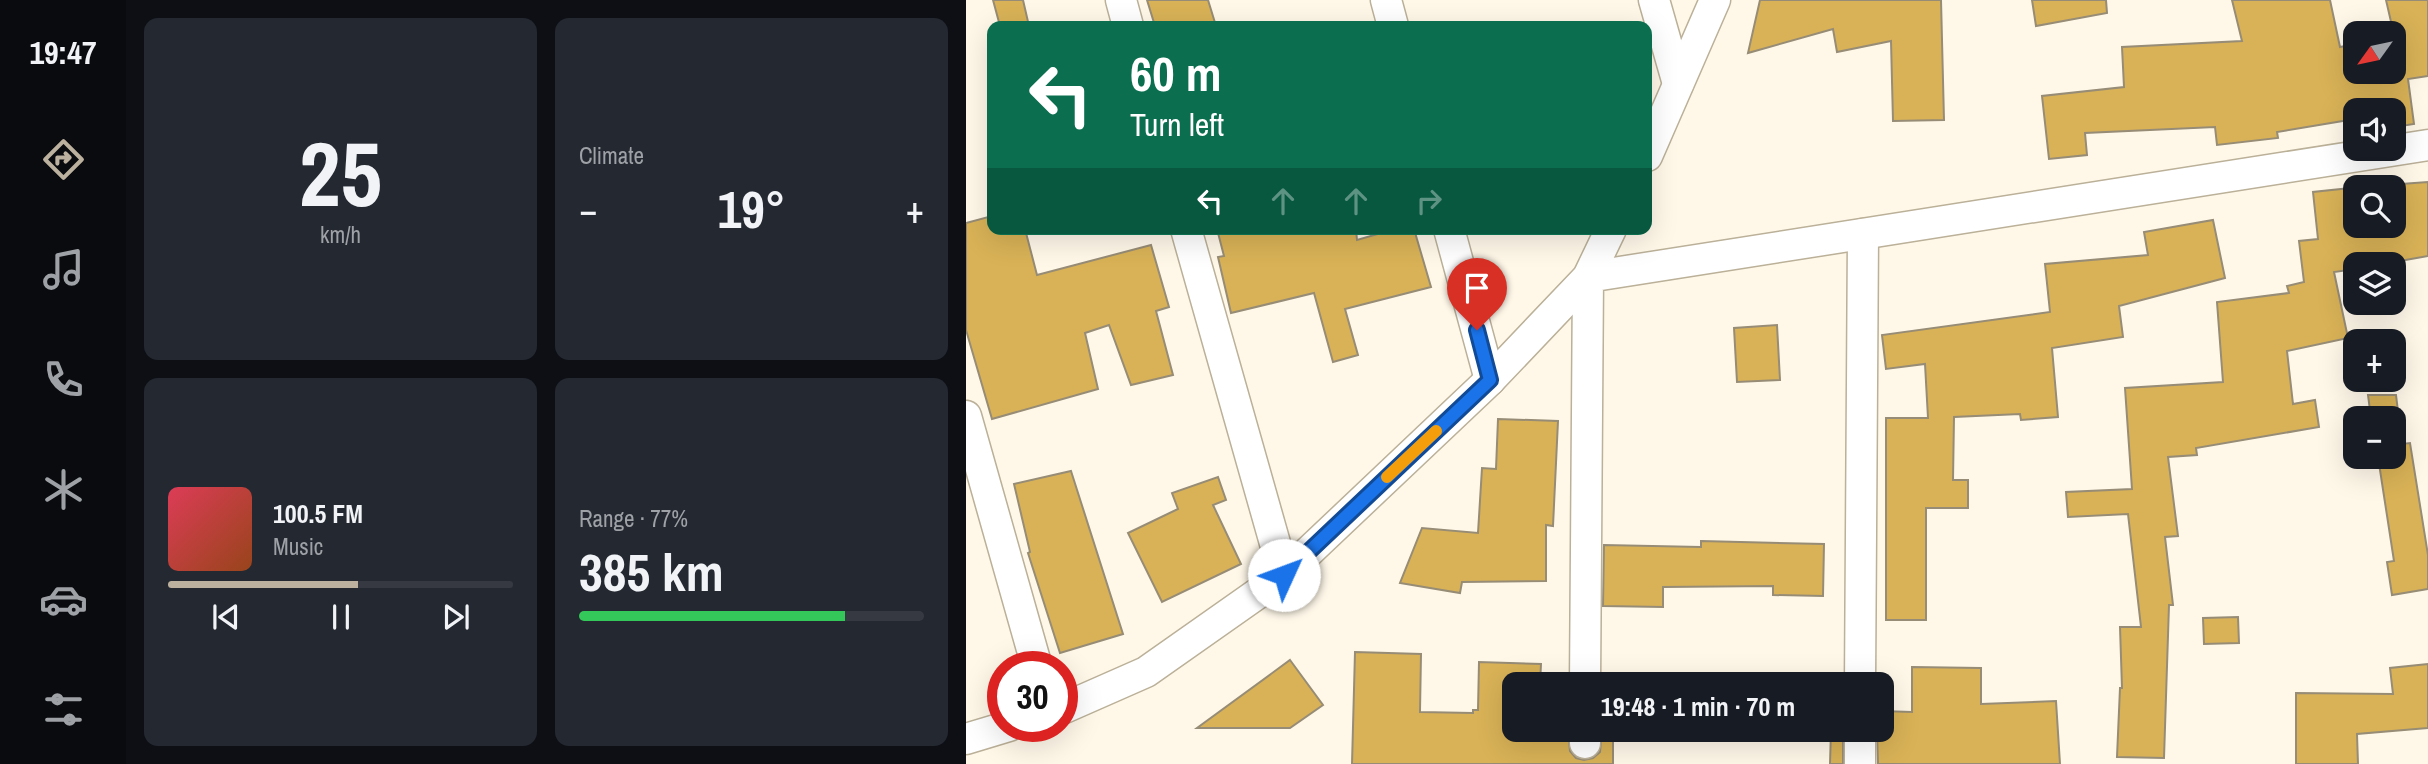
<!DOCTYPE html>
<html lang="en">
<head>
<meta charset="utf-8">
<style>
	body { margin:0; font-family:"Archivo Narrow",sans-serif; background:#242831; color:#f1f3f6; height:100vh; display:flex; flex-direction:column; font-size:26px; white-space:nowrap }
	* { box-sizing:border-box; margin:0 }
	p { font-size:23px; color:#9ea1a6 }
	.icon { flex:none; width:38px; height:38px; fill:none; stroke:currentColor; stroke-width:2; stroke-linecap:round; stroke-linejoin:round }
	.map { position:relative; flex:1; overflow:hidden }
	.sheet { display:flex; flex-direction:column; gap:18px; padding:18px; background:#0d0f14; width:840px }
	.sheet>* { flex:none }
	.hud { position:absolute; left:21px; top:21px; width:665px; height:214px; border-radius:14px; box-shadow:0 7px 28px #0002; background:#0b6e4f; color:#fff; overflow:hidden }
	.needle { width:46px; rotate:237deg }
	.controls { position:absolute; left:1377px; top:21px; display:grid; gap:14px }
	.controls a { display:grid; place-items:center; width:63px; height:63px; border-radius:14px; background:#171b24; box-shadow:0 7px 28px #0002; font-size:35px }
	.speed { position:absolute; left:21px; top:651px; display:flex; gap:14px; font-size:35px; font-weight:700; text-align:center }
	.speed>* { display:grid; place-content:center; width:91px; height:91px; border-radius:50%; background:#171b24; box-shadow:0 7px 28px #0002; line-height:1 }
	.speed .limit { border:10px solid #d22; background:#fff; color:#111 }
	.pin { position:absolute; display:grid; place-items:center; width:60px; height:60px; color:#fff; margin:-72px -30px; border-radius:50% 50% 50% 0; rotate:-45deg; box-shadow:0 0 7px #0007 }
	.pin .icon { rotate:45deg }
	.me { position:absolute; width:77px; margin:-38px; rotate:47deg; stroke-linejoin:round; filter:drop-shadow(0 0 5px #0008) }
	.turn { display:flex; align-items:center; gap:24px; height:147px; padding:0 28px; font-size:32px }
	.turn .icon { width:91px; height:91px; stroke-width:2.5 }
	.turn b { display:block; font-size:49px; line-height:60px }
	.lanes { display:flex; align-items:center; height:66px; padding:0 28px; background:#0003; justify-content:center; gap:35px; direction:ltr }
	.lanes .off { opacity:.35 }
	.big { font-size:52px; font-weight:800; line-height:1.1 }
	.sheet .widget { flex:1; display:flex; flex-direction:column; justify-content:center; gap:10px; min-width:0; padding:0 24px; border-radius:14px; background:#242831 }
	.sheet .dial { align-items:center; gap:0 }
	.dial b { font-size:91px; line-height:1 }
	.song { display:flex; align-items:center; gap:21px }
	.cover { width:84px; height:84px; border-radius:10px; background:linear-gradient(135deg,hsl(350 70% 55%),hsl(20 70% 35%)) }
	.played { height:7px; border-radius:4px; background:linear-gradient(90deg,#bcb09e 55%,#363941 55%) }
	.keys { display:flex; justify-content:space-around; direction:ltr }
	.heat { display:flex; justify-content:space-between; align-items:center; font-size:38px; direction:ltr }
	.charge { height:10px; border-radius:5px; background:linear-gradient(90deg,#34c759 77%,#363941 0) }
	.sheet .tiles { flex:1; display:grid; gap:18px; grid-template-columns:repeat(2,1fr) }
	.trip { position:absolute; left:536px; top:672px; width:392px; height:70px; border-radius:14px; background:#171b24; box-shadow:0 7px 28px #0002; font-weight:800; line-height:70px; text-align:center }
	main { display:flex; flex:1; min-height:0 }
	.menu { display:flex; flex-direction:column; width:126px; justify-content:space-around; align-items:center; background:#090b0e; color:#9ea1a6 }
	.menu .icon { width:49px; height:49px }
	.menu .on { color:#bcb09e }
	.menu b { font-size:32px; color:#f1f3f6 }
	.map>svg:first-child { display:block }
	.building { fill:#d9b257; stroke:#978c75; stroke-width:2 }
	.lines { fill:none; stroke-linecap:round; stroke-linejoin:round }
	.street-casing { stroke:#bbb098; stroke-width:33 }
	.street { stroke:#fff; stroke-width:30 }
	.route-casing { stroke:#114b97; stroke-width:18 }
	.route { stroke:#1a73e8; stroke-width:12 }
	.slow { stroke:#f59e0b; stroke-width:12 }
</style>
</head>
<body>
<main>
<nav class="menu">
<b>19:47</b>
<svg class="icon on" aria-label="directions" viewBox="0 0 24 24"><path d="M12 3l9 9-9 9-9-9zM9 14v-3h6M13 9l2 2-2 2"/></svg>
<svg class="icon" aria-label="music" viewBox="0 0 24 24"><path d="M9 18V5l10-2v13"/><circle cx="6" cy="18" r="3"/><circle cx="16" cy="16" r="3"/></svg>
<svg class="icon" aria-label="phone" viewBox="0 0 24 24"><path d="M5 4h4l2 5-3 2q2 4 5 5l2-3 5 2v4C11 20 4 13 5 4z"/></svg>
<svg class="icon" aria-label="climate" viewBox="0 0 24 24"><path d="M12 3v18M4 7l16 10M4 17L20 7"/></svg>
<svg class="icon" aria-label="car" viewBox="0 0 24 24"><path d="M5 17H2v-5l4-1 3-4h7l3 4 3 1v5h-3M9 17h6M6 11h13"/><circle cx="7" cy="17" r="2"/><circle cx="17" cy="17" r="2"/></svg>
<svg class="icon" aria-label="filters" viewBox="0 0 24 24"><path d="M4 7h16M4 17h16"/><circle cx="9" cy="7" r="2"/><circle cx="15" cy="17" r="2"/></svg>
</nav>
<section class="sheet">
<div class="tiles">
<div class="widget dial"><b>25</b><p>km/h</p></div>
<div class="widget"><p>Climate</p>
<div class="heat"><a>−</a><b class="big">19°</b><a>+</a></div>
</div>
<div class="widget">
<div class="song"><i class="cover"></i><div><b>100.5 FM</b><p>Music</p></div></div>
<div class="played"></div>
<div class="keys"><svg class="icon" aria-label="previous" viewBox="0 0 24 24"><path d="M18 5L8 12l10 7zM5 5v14"/></svg><svg class="icon" aria-label="pause" viewBox="0 0 24 24"><path d="M8 5v14M16 5v14"/></svg><svg class="icon" aria-label="next" viewBox="0 0 24 24"><path d="M6 5l10 7-10 7zM19 5v14"/></svg></div>
</div>
<div class="widget"><p>Range · 77%</p><b class="big">385 km</b><div class="charge"></div></div>
</div>
</section>
<div class="map">
<svg width="1462" height="764" viewBox="0 0 1462 764">
	<rect width="100%" height="100%" fill="#fff8e9"/>
	<g class="building">
		<polygon points="27,0 57,0 63,26 34,26"/>
		<polygon points="181,0 242,0 250,26 189,26"/>
		<polygon points="794,0 975,0 978,120 927,121 925,41 871,52 867,29 782,53"/>
		<polygon points="1066,0 1140,0 1141,13 1070,26"/>
		<polygon points="1266,0 1364,0 1374,47 1390,44 1390,72 1428,72 1429,39 1420,0 1462,0 1462,76 1442,79 1448,124 1428,127 1428,110 1390,110 1390,126 1389,119 1311,132 1312,138 1251,145 1249,127 1119,133 1121,155 1083,159 1076,96 1158,87 1156,47 1276,41"/>
		<polygon points="1462,182 1462,256 1417,264 1390,264 1390,269 1368,272 1382,338 1321,351 1327,404 1349,400 1353,427 1230,448 1231,455 1202,457 1212,536 1199,537 1207,605 1203,605 1198,758 1151,757 1154,688 1156,688 1154,627 1175,627 1162,514 1102,517 1100,492 1166,489 1159,388 1257,382 1251,302 1323,293 1321,286 1338,282 1333,241 1352,239 1347,192 1394,187 1390,187 1390,226 1428,226 1428,187 1394,187"/>
		<polygon points="26,216 26,229 59,229 71,275 185,245 203,307 190,311 207,375 165,385 143,325 119,333 132,389 26,419 0,330 0,223"/>
		<polygon points="1247,220 1259,278 1153,306 1157,337 1086,348 1092,417 1055,420 1054,414 988,417 987,480 1002,480 1002,508 960,508 960,620 920,620 920,418 962,418 959,364 920,369 916,335 1084,312 1079,264 1182,255 1178,232"/>
		<polygon points="251,229 390,229 391,240 429,229 448,229 465,287 379,309 392,355 367,362 348,293 265,313 252,257 258,256"/>
		<polygon points="811,325 814,380 771,382 768,328"/>
		<polygon points="1402,395 1430,395 1436,444 1444,443 1462,555 1462,589 1426,595 1421,562 1428,561 1412,457 1428,457 1428,418 1405,418"/>
		<polygon points="532,419 592,421 587,526 580,525 580,581 496,582 494,593 434,583 456,528 512,533 516,468 530,469"/>
		<polygon points="105,471 157,634 94,653 62,553 64,552 48,484"/>
		<polygon points="252,477 260,500 247,505 275,564 196,602 162,533 212,509 206,493"/>
		<polygon points="735,541 858,544 857,596 807,595 807,586 697,587 697,607 637,606 638,545 735,547"/>
		<polygon points="1272,617 1273,643 1238,644 1237,618"/>
		<polygon points="389,652 455,654 454,712 507,713 507,710 512,710 513,662 575,664 574,684 548,684 548,730 602,730 604,751 610,758 618,760 627,758 634,752 636,730 647,730 647,764 386,764"/>
		<polygon points="324,660 357,705 324,728 231,728"/>
		<polygon points="1462,664 1462,728 1391,734 1392,764 1330,764 1330,693 1427,694 1424,668"/>
		<polygon points="946,667 1015,668 1015,704 1090,701 1094,764 912,764 911,730 915,730 915,711 946,712"/>
		<polygon points="865,730 877,730 877,764 864,764"/>
	</g>
	<g class="lines">
		<g class="street-casing">
			<g id="street">
				<polyline points="155,0 162,26"/>
				<polyline points="420,0 427,26"/>
				<polyline points="688,0 712,84"/>
				<polyline points="681,156 749,0"/>
				<polyline points="220,229 318,575"/>
				<polyline points="483,229 524,380"/>
				<polyline points="0,416 71,667"/>
				<polyline points="619,684 622,277 1462,145"/>
				<polyline points="894,684 897,234"/>
				<polyline points="96,709 180,672 318,575 524,380 622,277 645,229"/>
				<polyline points="0,739 43,726"/>
				<polyline points="619,743 619,730"/>
				<polyline points="894,764 894,730"/>
			</g>
		</g>
		<use href="#street" class="street"/>
	</g>
	<g class="lines">
		<g class="route-casing">
			<polyline id="route" points="318,575 524,380 511,330"/>
		</g>
		<use href="#route" class="route"/>
		<polyline class="slow" points="421,477 470,431"/>
	</g>
</svg>
<div class="controls">
<a><svg class="needle" viewBox="-14 -14 28 28"><path d="M0-13l5 13h-10z" fill="#e53935"/><path d="M0 13l5-13h-10z" fill="#9ea1a6"/></svg></a>
<a><svg class="icon" aria-label="sound" viewBox="0 0 24 24"><path d="M4 9h4l5-4v14l-5-4H4zM17 9q2 3 0 6"/></svg></a>
<a><svg class="icon" aria-label="search" viewBox="0 0 24 24"><circle cx="10" cy="10" r="6"/><path d="M15 15l6 6"/></svg></a>
<a><svg class="icon" aria-label="layers" viewBox="0 0 24 24"><path d="M12 4l9 5-9 5-9-5zM3 14l9 5 9-5"/></svg></a>
<a>+</a>
<a>−</a>
</div>
<div class="speed"><div class="limit">30</div></div>
<div class="pin" style="left:511px;top:330px;background:#d93025"><svg class="icon" aria-label="arrive" viewBox="0 0 24 24"><path d="M6 21V4h12l-3 4 3 4H6"/></svg></div>
<svg class="me" style="left:318px;top:575px" viewBox="-20 -20 40 40"><circle r="19" fill="#fff"/><path d="M0-13L10 11 0 6-10 11z" fill="#1a73e8"/></svg>
<div class="trip">19:48 · 1 min · 70 m</div>
<div class="hud">
<div class="turn"><svg class="icon" aria-label="left" viewBox="0 0 24 24"><path d="M17 20v-9H6M10 6l-5 5 5 5"/></svg><div><b>60 m</b>Turn left</div></div>
<div class="lanes"><svg class="icon" aria-label="left" viewBox="0 0 24 24"><path d="M17 20v-9H6M10 6l-5 5 5 5"/></svg><svg class="icon off" aria-label="ahead" viewBox="0 0 24 24"><path d="M12 20V5M6 11l6-6 6 6"/></svg><svg class="icon off" aria-label="ahead" viewBox="0 0 24 24"><path d="M12 20V5M6 11l6-6 6 6"/></svg><svg class="icon off" aria-label="right" viewBox="0 0 24 24"><path d="M7 20v-9h11M14 6l5 5-5 5"/></svg></div>
</div>
</div>
</main>
</body>
</html>
